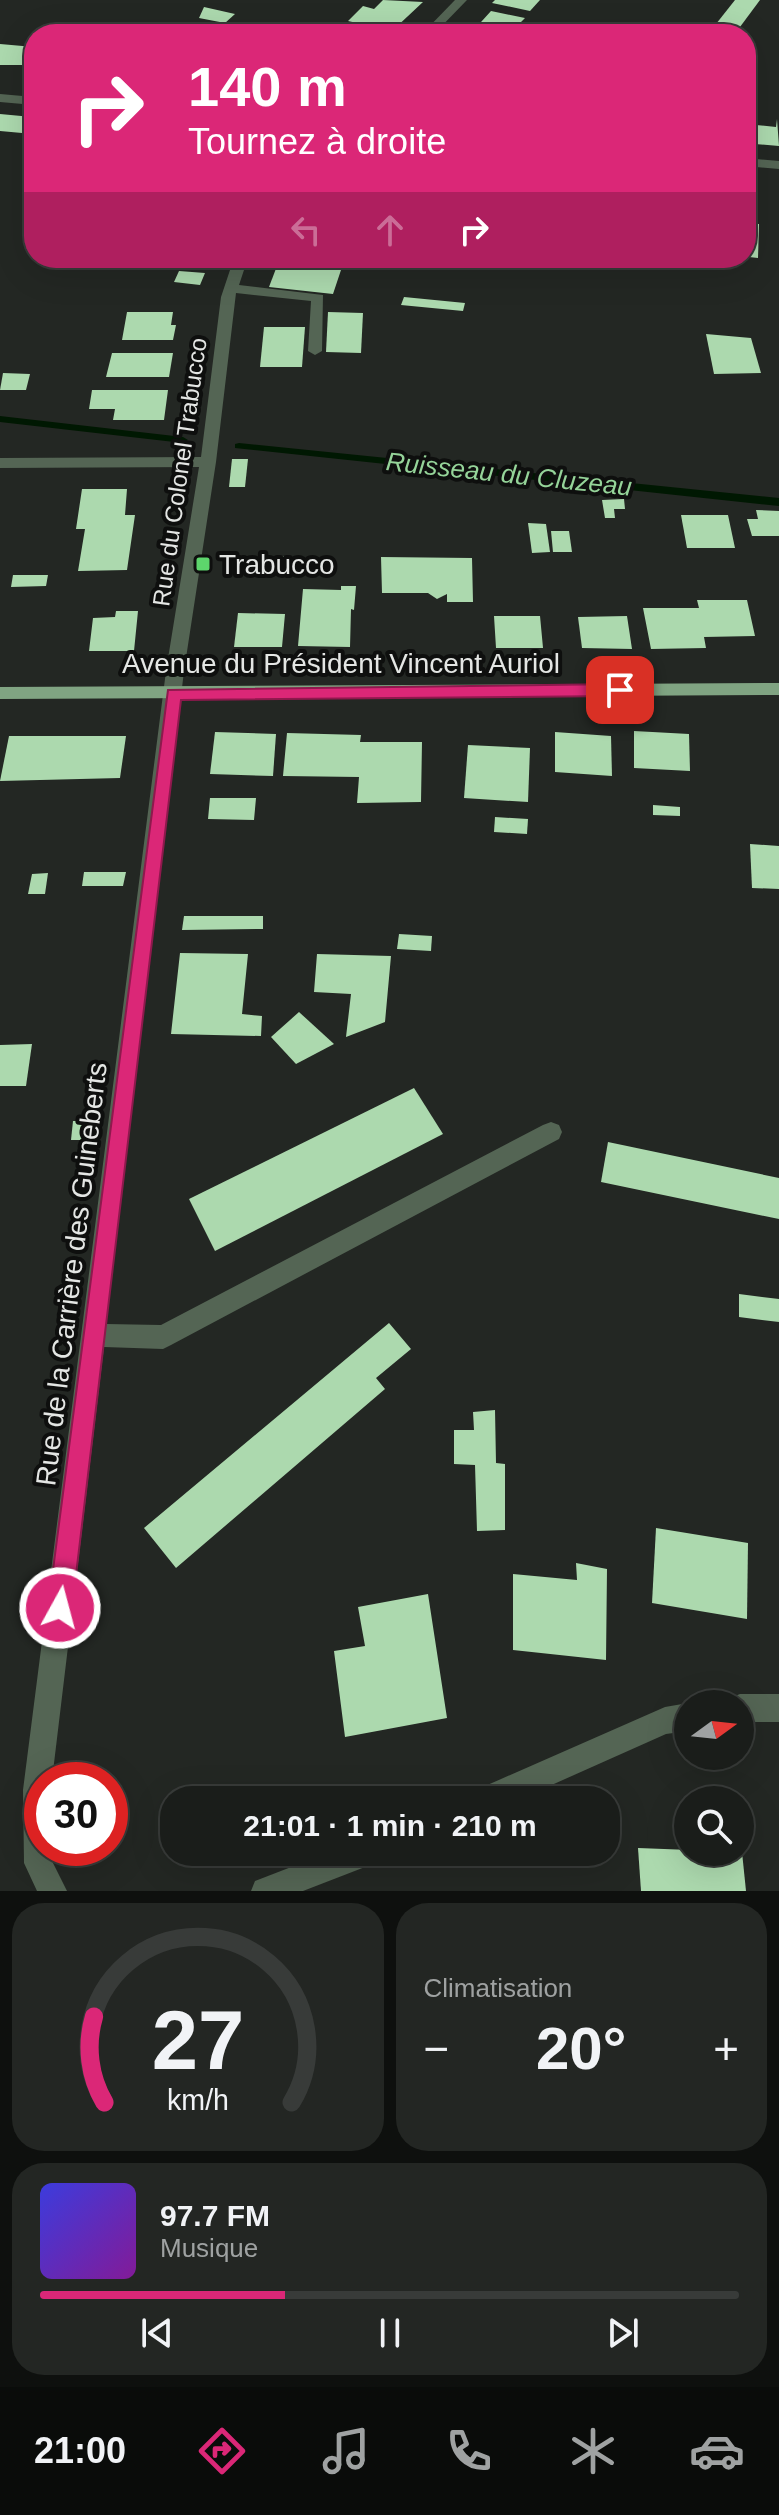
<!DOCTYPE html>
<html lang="fr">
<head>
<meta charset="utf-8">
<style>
	body { margin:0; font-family:Arial,sans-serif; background:#232623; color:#f1f3f6; height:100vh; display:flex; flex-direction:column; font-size:30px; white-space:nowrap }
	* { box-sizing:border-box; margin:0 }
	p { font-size:26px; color:#9fa2a2 }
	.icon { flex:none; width:44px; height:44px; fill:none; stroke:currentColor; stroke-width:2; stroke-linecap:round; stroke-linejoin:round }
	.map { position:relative; height:1891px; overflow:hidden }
	.details { display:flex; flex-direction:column; gap:12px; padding:12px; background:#0e100e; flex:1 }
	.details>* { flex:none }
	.hud { position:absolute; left:24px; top:24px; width:732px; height:244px; border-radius:32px; box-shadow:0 8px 32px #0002,0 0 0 2px #383b39; background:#db2777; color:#fff; overflow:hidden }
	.needle { width:52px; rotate:75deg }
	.controls { position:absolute; left:674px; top:1690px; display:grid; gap:16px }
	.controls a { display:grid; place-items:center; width:80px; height:80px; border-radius:50%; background:#1a1d1a; box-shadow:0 8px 32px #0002,0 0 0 2px #383b39; font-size:40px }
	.speed { position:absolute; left:24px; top:1762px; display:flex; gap:16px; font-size:40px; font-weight:700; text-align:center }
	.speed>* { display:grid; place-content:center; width:104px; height:104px; border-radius:50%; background:#1a1d1a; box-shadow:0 8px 32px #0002,0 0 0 2px #383b39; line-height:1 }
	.speed .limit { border:12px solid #d22; background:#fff; color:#111 }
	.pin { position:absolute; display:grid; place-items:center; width:68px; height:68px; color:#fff; margin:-34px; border-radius:16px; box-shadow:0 4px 12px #0006 }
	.me { position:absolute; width:88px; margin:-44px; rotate:7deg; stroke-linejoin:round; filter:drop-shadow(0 0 6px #0008) }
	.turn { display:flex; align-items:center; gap:28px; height:168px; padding:0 32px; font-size:36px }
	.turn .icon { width:104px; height:104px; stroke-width:2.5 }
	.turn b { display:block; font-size:56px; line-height:68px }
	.lanes { display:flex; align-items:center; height:76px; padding:0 32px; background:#0003; justify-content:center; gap:40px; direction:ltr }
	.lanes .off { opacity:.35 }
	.big { font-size:60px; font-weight:700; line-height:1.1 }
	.details .card { flex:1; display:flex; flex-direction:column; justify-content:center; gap:12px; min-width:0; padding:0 28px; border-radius:32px; background:#232623 }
	.details .dial { align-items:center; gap:0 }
	.dial svg { height:208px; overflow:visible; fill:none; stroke:#383b39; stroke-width:7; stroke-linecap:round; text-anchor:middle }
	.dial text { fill:#f1f3f6; stroke:none }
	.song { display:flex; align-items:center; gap:24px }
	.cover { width:96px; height:96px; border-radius:12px; background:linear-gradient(135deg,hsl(240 70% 55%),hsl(290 70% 35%)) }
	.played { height:8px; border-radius:4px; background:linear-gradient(90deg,#db2777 35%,#383b39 35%) }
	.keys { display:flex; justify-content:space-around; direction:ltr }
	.heat { display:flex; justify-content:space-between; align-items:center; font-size:44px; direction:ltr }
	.details .tiles { flex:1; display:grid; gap:12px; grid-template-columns:1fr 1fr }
	.card:last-child { grid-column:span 2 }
	.trip { position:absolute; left:160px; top:1786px; width:460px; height:80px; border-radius:32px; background:#1a1d1a; box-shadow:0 8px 32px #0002,0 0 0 2px #383b39; font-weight:700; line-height:80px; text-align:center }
	.menu { display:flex; height:128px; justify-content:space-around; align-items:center; background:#0a0c0a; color:#9fa2a2 }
	.menu .icon { width:56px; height:56px }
	.menu .selected { color:#db2777 }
	.menu b { font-size:36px; color:#f1f3f6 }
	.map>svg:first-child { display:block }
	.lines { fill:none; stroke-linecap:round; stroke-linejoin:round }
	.stream { fill:#001802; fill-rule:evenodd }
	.building { fill:#acd9ae }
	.minor { fill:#546554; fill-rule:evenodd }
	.major { fill:#80a482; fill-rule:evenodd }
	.route { fill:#db2777; stroke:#8e194d; stroke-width:2 }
	.poi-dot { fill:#5dd56c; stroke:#0e0f0e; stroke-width:3 }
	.labels { text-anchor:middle; stroke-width:8; stroke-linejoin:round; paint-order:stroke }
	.far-street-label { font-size:24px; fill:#e4e6e4; stroke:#0e0f0e }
	.far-water-label { font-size:26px; font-style:italic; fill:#95d499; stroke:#0e0f0e }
	.poi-label { font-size:28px; fill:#e4e6e4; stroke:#0e0f0e; text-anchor:start }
	.street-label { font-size:28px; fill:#e4e6e4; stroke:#0e0f0e }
</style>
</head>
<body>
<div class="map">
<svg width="779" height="1891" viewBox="0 0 779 1891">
	<rect width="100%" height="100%" fill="#232723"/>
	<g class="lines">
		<g class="stream">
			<polygon points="0,416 183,437 188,440 183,443 0,422"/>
			<polygon points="239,443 779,498 779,506 235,448 235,444"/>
		</g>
	</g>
	<g class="building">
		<polygon points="383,0 423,2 392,31 348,21 363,6 374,9"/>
		<polygon points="495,0 540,0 530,11 492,3"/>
		<polygon points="735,0 760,0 737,31 716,24"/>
		<polygon points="204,7 235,14 225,23 199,18"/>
		<polygon points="491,11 525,18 519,24 530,26 523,34 459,34 463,29 472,32"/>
		<polygon points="0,44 34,47 34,65 0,65"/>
		<polygon points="0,114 32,117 22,133 0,131"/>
		<polygon points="777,119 779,146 755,144 756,125 776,127"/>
		<polygon points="746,180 758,181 758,199 746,198"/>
		<polygon points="746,223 759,224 758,258 749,257"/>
		<polygon points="280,258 345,258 333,294 269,287"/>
		<polygon points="179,271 205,273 200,285 174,282"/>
		<polygon points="404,297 465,303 463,311 401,305"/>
		<polygon points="127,312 173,312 171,325 176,325 173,340 122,340"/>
		<polygon points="328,312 363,313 361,353 326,352"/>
		<polygon points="264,327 305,327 302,367 260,367"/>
		<polygon points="706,334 751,338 761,373 714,374"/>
		<polygon points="112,353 173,353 169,377 106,377"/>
		<polygon points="3,373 30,374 26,390 0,390"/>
		<polygon points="92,390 168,390 164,420 113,420 115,409 89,409"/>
		<polygon points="232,459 248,459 245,487 229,487"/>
		<polygon points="82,489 127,489 125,515 135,515 127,570 78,571 85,529 76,529"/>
		<polygon points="624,499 625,509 614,509 615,518 605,518 602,500"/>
		<polygon points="756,510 779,511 779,536 752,536 747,519 758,519"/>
		<polygon points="681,515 728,515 735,548 687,548"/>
		<polygon points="528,523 546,524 550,552 532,553"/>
		<polygon points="551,531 569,531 572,552 553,552"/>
		<polygon points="276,556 289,556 287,570 275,570"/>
		<polygon points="381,557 472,558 473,602 447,602 447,594 437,599 428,593 382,593"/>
		<polygon points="13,575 48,575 46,586 11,587"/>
		<polygon points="341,586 356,586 354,610 351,609 350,647 298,646 303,589 341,590"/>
		<polygon points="697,600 747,600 755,636 704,637 706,648 651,649 643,608 699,608"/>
		<polygon points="116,611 138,611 134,651 89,651 93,618 115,617"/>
		<polygon points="238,613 285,614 282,647 234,647"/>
		<polygon points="494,616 540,616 543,648 496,648"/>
		<polygon points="627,616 632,649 582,648 578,617"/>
		<polygon points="634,731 689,734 690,771 634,768"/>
		<polygon points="215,732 276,734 273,776 210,774"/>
		<polygon points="555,732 611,736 612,776 555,772"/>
		<polygon points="287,733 361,735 360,742 422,742 421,802 357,803 359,777 283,776"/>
		<polygon points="9,736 126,736 120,778 0,781"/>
		<polygon points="468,745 530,748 528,802 464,798"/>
		<polygon points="210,798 256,798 254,820 208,819"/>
		<polygon points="653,805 680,807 680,816 653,815"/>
		<polygon points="495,817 528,819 527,834 494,832"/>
		<polygon points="750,844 779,846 779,889 752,888"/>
		<polygon points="84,872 126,872 123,886 82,886"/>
		<polygon points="48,873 45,894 28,894 32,874"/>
		<polygon points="184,916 263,916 263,929 182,930"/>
		<polygon points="399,934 432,936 431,951 397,949"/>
		<polygon points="180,953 248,954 242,1014 262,1016 261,1036 171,1034"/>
		<polygon points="317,954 391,956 385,1022 346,1037 351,994 314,992"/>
		<polygon points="299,1012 334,1044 296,1064 271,1037"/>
		<polygon points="32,1044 26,1086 0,1086 0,1045"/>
		<polygon points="414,1088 443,1134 215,1251 189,1199"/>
		<polygon points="73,1121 89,1121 87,1140 71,1140"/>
		<polygon points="608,1142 779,1178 779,1219 601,1182"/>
		<polygon points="739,1294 779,1299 779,1322 739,1317"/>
		<polygon points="389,1323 411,1349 376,1378 385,1389 176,1568 144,1528"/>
		<polygon points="495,1410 496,1463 505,1464 505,1530 477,1531 475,1465 454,1464 454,1430 474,1430 473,1412"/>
		<polygon points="656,1528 748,1543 747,1619 652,1603"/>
		<polygon points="576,1563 607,1569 606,1660 513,1650 513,1574 577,1580"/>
		<polygon points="428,1594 447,1718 345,1737 334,1651 365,1646 358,1607"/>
		<polygon points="638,1848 742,1852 746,1891 641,1891"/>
	</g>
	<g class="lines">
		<g class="minor">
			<polygon points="455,0 467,0 434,34 422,34"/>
			<polygon points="0,94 34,97 34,105 0,102"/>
			<polygon points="746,158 779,161 779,169 746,166"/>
			<polygon points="234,258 248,258 239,285 323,295 322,351 315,355 308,351 311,301 236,293 216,462 184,671 106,1324 161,1325 543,1125 551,1122 559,1125 562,1132 559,1139 171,1345 163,1349 104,1347 52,1780 42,1780 42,1848 52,1848 52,1861 67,1891 37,1891 24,1863 23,1790 166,671 199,467 0,468 0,458 201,457 221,297"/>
			<polygon points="740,1694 779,1694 779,1722 740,1722 740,1704 728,1704 730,1698"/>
			<polygon points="688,1703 688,1731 666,1734 518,1800 472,1800 476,1790 665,1707"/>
			<polygon points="330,1852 382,1852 378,1862 303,1891 251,1891 255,1881"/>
		</g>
		<polygon class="major" points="779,683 779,695 0,699 0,687"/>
	</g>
	<polygon class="route" points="620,684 628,690 620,696 181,700 72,1608 68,1617 60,1620 52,1617 48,1608 168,690"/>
	<rect class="poi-dot" x="195" y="556" width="16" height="16" rx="4"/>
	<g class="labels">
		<g class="far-street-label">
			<text transform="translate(180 472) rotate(-82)" y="8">Rue du Colonel Trabucco</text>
		</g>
		<g class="far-water-label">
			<text transform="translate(509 474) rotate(6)" y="9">Ruisseau du Cluzeau</text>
		</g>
		<g class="poi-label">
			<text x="219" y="574">Trabucco</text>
		</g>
		<g class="street-label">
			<text x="341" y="673">Avenue du Président Vincent Auriol</text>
			<text transform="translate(71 1274) rotate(-83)" y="10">Rue de la Carrière des Guineberts</text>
		</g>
	</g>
</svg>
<div class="controls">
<a><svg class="needle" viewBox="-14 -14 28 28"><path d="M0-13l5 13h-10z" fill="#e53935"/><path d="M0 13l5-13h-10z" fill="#9fa2a2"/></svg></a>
<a><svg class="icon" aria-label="search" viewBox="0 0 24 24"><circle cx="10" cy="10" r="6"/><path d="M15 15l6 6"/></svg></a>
</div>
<div class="speed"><div class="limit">30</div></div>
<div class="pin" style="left:620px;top:690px;background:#d93025"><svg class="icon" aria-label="arrive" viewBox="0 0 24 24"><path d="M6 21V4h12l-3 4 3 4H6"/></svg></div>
<svg class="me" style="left:60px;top:1608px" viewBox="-20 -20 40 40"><circle r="17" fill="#db2777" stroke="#fff" stroke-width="3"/><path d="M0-11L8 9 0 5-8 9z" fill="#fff"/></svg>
<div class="trip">21:01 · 1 min · 210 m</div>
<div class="hud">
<div class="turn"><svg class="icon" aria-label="right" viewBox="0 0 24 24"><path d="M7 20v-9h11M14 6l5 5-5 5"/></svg><div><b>140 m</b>Tournez à droite</div></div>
<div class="lanes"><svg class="icon off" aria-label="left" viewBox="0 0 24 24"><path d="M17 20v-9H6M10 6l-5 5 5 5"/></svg><svg class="icon off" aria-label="ahead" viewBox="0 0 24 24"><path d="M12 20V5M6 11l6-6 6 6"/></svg><svg class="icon" aria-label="right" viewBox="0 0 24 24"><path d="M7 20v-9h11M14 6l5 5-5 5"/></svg></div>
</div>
</div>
<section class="details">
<div class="tiles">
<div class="card dial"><svg viewBox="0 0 100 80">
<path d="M14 69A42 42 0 1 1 86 69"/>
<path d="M14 69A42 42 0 0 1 10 36" stroke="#db2777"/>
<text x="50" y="56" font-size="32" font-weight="700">27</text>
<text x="50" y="72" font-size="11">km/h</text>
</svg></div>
<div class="card"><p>Climatisation</p>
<div class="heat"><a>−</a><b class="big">20°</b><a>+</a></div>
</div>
<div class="card">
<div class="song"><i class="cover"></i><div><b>97.7 FM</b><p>Musique</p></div></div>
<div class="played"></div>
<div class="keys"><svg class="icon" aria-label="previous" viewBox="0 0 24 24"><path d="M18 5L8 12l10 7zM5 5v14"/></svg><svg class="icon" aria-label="pause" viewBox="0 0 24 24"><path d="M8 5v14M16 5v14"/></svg><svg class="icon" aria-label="next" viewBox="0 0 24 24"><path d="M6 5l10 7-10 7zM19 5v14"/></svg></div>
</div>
</div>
</section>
<nav class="menu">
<b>21:00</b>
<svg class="icon selected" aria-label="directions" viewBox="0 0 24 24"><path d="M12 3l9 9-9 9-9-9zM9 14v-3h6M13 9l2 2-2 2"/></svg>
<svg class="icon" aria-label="music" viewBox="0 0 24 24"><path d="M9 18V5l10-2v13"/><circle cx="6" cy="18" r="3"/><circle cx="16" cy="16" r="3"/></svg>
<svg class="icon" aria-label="phone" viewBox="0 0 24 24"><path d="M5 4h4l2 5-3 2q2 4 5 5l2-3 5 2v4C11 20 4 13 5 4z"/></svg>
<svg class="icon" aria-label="climate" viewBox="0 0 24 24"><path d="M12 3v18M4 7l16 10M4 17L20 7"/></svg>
<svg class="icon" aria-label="car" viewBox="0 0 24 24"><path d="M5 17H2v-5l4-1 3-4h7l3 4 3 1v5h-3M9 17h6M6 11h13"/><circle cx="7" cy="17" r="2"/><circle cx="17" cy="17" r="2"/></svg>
</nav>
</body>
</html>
